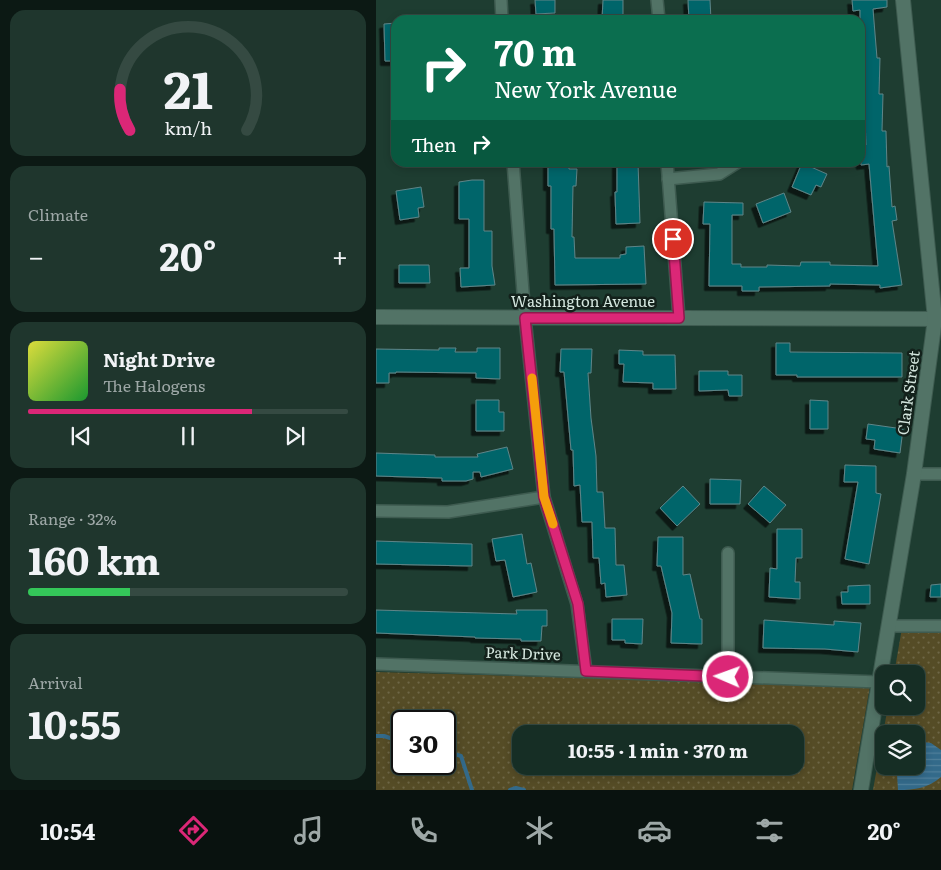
<!DOCTYPE html>
<html lang="en">
<head>
<meta charset="utf-8">
<style>
	body { margin:0; font-family:Literata,serif; background:#1f362d; color:#f1f3f6; height:100vh; display:flex; flex-direction:column; font-size:19px; white-space:nowrap }
	* { box-sizing:border-box; margin:0 }
	p { font-size:16px; color:#9ea8a7 }
	.icon { flex:none; width:28px; height:28px; fill:none; stroke:currentColor; stroke-width:2; stroke-linecap:round; stroke-linejoin:round }
	.map { position:relative; flex:1; overflow:hidden }
	.panel { display:flex; flex-direction:column; gap:10px; padding:10px; background:#0c1914; width:376px }
	.panel>* { flex:none }
	.hud { position:absolute; left:15px; top:15px; width:474px; height:152px; border-radius:15px; box-shadow:0 2px 8px #0003,0 0 0 1px #354a42; background:#0b6e4f; color:#fff; overflow:hidden }
	.buttons { position:absolute; left:499px; top:665px; display:grid; gap:10px }
	.buttons a { display:grid; place-items:center; width:50px; height:50px; border-radius:10px; background:#162e25; box-shadow:0 2px 8px #0003,0 0 0 1px #354a42; font-size:25px }
	.speed { position:absolute; left:15px; top:710px; display:flex; gap:10px; font-size:25px; font-weight:700; text-align:center }
	.speed>* { display:grid; place-content:center; width:65px; height:65px; border-radius:50%; background:#162e25; box-shadow:0 2px 8px #0003,0 0 0 1px #354a42; line-height:1 }
	.speed .limit { border:2px solid #111; border-radius:8px; background:#fff; color:#111 }
	.pin { position:absolute; display:grid; place-items:center; width:42px; height:42px; color:#fff; margin:-21px; border:2px solid #fff; border-radius:50%; box-shadow:0 1px 5px #0007 }
	.me { position:absolute; width:55px; margin:-28px; rotate:272deg; stroke-linejoin:round; filter:drop-shadow(0 0 4px #0008) }
	.turn { display:flex; align-items:center; gap:18px; height:105px; padding:0 20px; font-size:22px }
	.turn .icon { width:65px; height:65px; stroke-width:2.5 }
	.turn b { display:block; font-size:35px; line-height:42px }
	.then { display:flex; align-items:center; height:48px; padding:0 20px; background:#0003; gap:10px; font-size:19px }
	.big { font-size:38px; font-weight:700; line-height:1.1 }
	.panel .card { flex:1; display:flex; flex-direction:column; justify-content:center; gap:8px; min-width:0; padding:0 18px; border-radius:15px; background:#1f362d }
	.panel .dial { align-items:center; gap:0 }
	.dial svg { height:130px; overflow:visible; fill:none; stroke:#354a42; stroke-width:7; stroke-linecap:round; text-anchor:middle }
	.dial text { fill:#f1f3f6; stroke:none }
	.song { display:flex; align-items:center; gap:15px }
	.cover { width:60px; height:60px; border-radius:8px; background:linear-gradient(135deg,hsl(60 70% 55%),hsl(130 70% 35%)) }
	.played { height:5px; border-radius:2px; background:linear-gradient(90deg,#db2777 70%,#354a42 70%) }
	.keys { display:flex; justify-content:space-around; direction:ltr }
	.heat { display:flex; justify-content:space-between; align-items:center; font-size:28px; direction:ltr }
	.charge { height:8px; border-radius:4px; background:linear-gradient(90deg,#34c759 32%,#354a42 0) }
	.trip { position:absolute; left:136px; top:725px; width:292px; height:50px; border-radius:15px; background:#162e25; box-shadow:0 2px 8px #0003,0 0 0 1px #354a42; font-weight:700; line-height:50px; text-align:center }
	.tab-bar { display:flex; height:80px; justify-content:space-around; align-items:center; background:#09120f; color:#9ea8a7 }
	.tab-bar .icon { width:35px; height:35px }
	.tab-bar .current { color:#db2777 }
	.tab-bar b { font-size:22px; color:#f1f3f6 }
	main { display:flex; flex:1; min-height:0 }
	.map>svg:first-child { display:block }
	.park { fill:url(#park-dots); fill-rule:evenodd }
	.water { fill:url(#water-rules) }
	.lines { fill:none; stroke-linecap:round; stroke-linejoin:round }
	.stream { stroke:#336a8a; stroke-width:4 }
	.building { fill:#04656b; stroke:#5e8588; filter:url(#shadow) }
	.minor-casing { stroke:#3e5b50; stroke-width:14 }
	.tertiary-casing { stroke:#3e5b50; stroke-width:16 }
	.minor { stroke:#527366; stroke-width:11 }
	.tertiary { stroke:#527366; stroke-width:14 }
	.route-casing { stroke:#8e194d; stroke-width:12 }
	.route { stroke:#db2777; stroke-width:9 }
	.slow { stroke:#f59e0b; stroke-width:9 }
	.labels { text-anchor:middle; stroke-width:5; stroke-linejoin:round; paint-order:stroke }
	.street-label { font-size:15px; fill:#d5e7df; stroke:#13211b }
</style>
</head>
<body>
<main>
<section class="panel">
<div class="card dial"><svg viewBox="0 0 100 80">
<path d="M14 69A42 42 0 1 1 86 69"/>
<path d="M14 69A42 42 0 0 1 8 44" stroke="#db2777"/>
<text x="50" y="56" font-size="32" font-weight="700">21</text>
<text x="50" y="72" font-size="11">km/h</text>
</svg></div>
<div class="card"><p>Climate</p>
<div class="heat"><a>−</a><b class="big">20°</b><a>+</a></div>
</div>
<div class="card">
<div class="song"><i class="cover"></i><div><b>Night Drive</b><p>The Halogens</p></div></div>
<div class="played"></div>
<div class="keys"><svg class="icon" aria-label="previous" viewBox="0 0 24 24"><path d="M18 5L8 12l10 7zM5 5v14"/></svg><svg class="icon" aria-label="pause" viewBox="0 0 24 24"><path d="M8 5v14M16 5v14"/></svg><svg class="icon" aria-label="next" viewBox="0 0 24 24"><path d="M6 5l10 7-10 7zM19 5v14"/></svg></div>
</div>
<div class="card"><p>Range · 32%</p><b class="big">160 km</b><div class="charge"></div></div>
<div class="card"><p>Arrival</p><b class="big">10:55</b></div>
</section>
<div class="map">
<svg width="565" height="790" viewBox="0 0 565 790">
	<defs>
		<pattern id="park-dots" width="8" height="8" patternUnits="userSpaceOnUse" patternTransform="scale(1.25)"><rect width="8" height="8" fill="#554c26"/><path d="M2 2h.1M6 6h.1" fill="none" stroke="#6d6645" stroke-width="1.8" stroke-linecap="round"/></pattern>
		<pattern id="water-rules" width="6" height="5" patternUnits="userSpaceOnUse" patternTransform="scale(1.25)"><rect width="6" height="5" fill="#336a8a"/><path d="M0 2.5h6" fill="none" stroke="#507f9a"/></pattern>
		<filter id="shadow"><feDropShadow dx="-4.5" dy="4.5" stdDeviation="0" flood-color="#0009"/></filter>
	</defs>
	<rect width="100%" height="100%" fill="#1e3d31"/>
	<g class="park">
		<path d="M 526,628 L 565,629 L 565,790 L 497,790 L 512,706 L 540,706 L 540,674 L 518,674 ZM 508,734 L 540,734 L 540,766 L 508,766 Z"/>
		<path d="M 0,672 L 494,686 L 476,790 L 0,790 ZM 26,721 L 69,721 L 69,764 L 26,764 ZM 145,734 L 420,734 L 420,766 L 145,766 Z"/>
	</g>
	<path class="water" d="M 540,741 L 555,743 L 565,750 L 565,777 C 552,788 539,790 522,790 L 521,774 L 523,766 L 540,766 Z"/>
	<g class="lines">
		<g class="stream">
			<polyline points="0,736 8,736 26,742"/>
			<polyline points="69,751 85,756 96,790"/>
			<polyline points="508,770 525,771"/>
			<polyline points="134,790 140,788 148,790"/>
		</g>
	</g>
	<g class="building">
		<polygon points="159,0 179,0 179,13 160,14"/>
		<polygon points="227,0 247,0 247,20 226,20"/>
		<polygon points="312,0 334,0 335,20 313,20"/>
		<polygon points="476,0 511,0 511,7 497,9 501,58 504,58 503,94 507,94 506,131 510,131 511,167 513,166 516,207 519,206 521,220 516,221 526,285 504,288 504,285 454,284 454,286 383,287 383,291 366,291 366,286 333,286 334,224 327,224 328,202 367,203 367,215 356,215 356,264 365,264 365,267 391,267 391,265 424,266 425,262 454,262 454,265 502,266 493,164 485,165 484,145 490,145 489,120 487,120 488,83 484,83 484,10 477,11"/>
		<polygon points="20,23 20,61 9,61 8,24"/>
		<polygon points="172,162 193,162 193,169 201,169 200,186 197,186 196,237 198,237 199,258 244,258 244,255 250,254 250,247 268,246 270,284 179,285 178,229 175,229 175,186 172,186"/>
		<polygon points="241,162 262,162 264,223 240,224 239,192 241,192"/>
		<polygon points="426,163 451,174 445,187 440,185 435,195 416,187"/>
		<polygon points="96,180 108,180 108,231 116,231 116,266 119,285 85,287 84,268 93,268 93,219 83,219 83,182"/>
		<polygon points="45,187 48,207 42,208 43,217 24,220 20,191"/>
		<polygon points="408,193 415,212 387,223 380,204"/>
		<polygon points="23,265 53,265 54,283 23,283"/>
		<polygon points="400,343 414,343 414,352 526,353 526,377 421,377 421,375 400,375"/>
		<polygon points="63,348 80,348 79,352 101,352 101,348 124,348 124,379 100,378 100,373 20,372 20,373 13,373 13,383 0,383 0,349 63,350"/>
		<polygon points="185,349 216,349 215,373 212,373 215,418 220,456 221,492 227,492 229,528 239,528 240,565 248,565 251,595 230,597 229,583 225,584 223,558 217,558 216,522 206,522 204,485 198,486 197,450 195,450 188,372 184,372"/>
		<polygon points="243,350 267,351 267,355 299,355 300,389 277,389 277,383 247,382 248,364 243,364"/>
		<polygon points="323,371 352,371 352,375 366,375 366,396 353,396 352,390 323,391"/>
		<polygon points="100,400 123,400 123,412 128,412 128,431 100,431"/>
		<polygon points="434,400 452,401 452,429 434,429"/>
		<polygon points="492,424 527,429 524,453 498,449 499,440 490,439"/>
		<polygon points="131,447 137,469 105,477 104,472 97,472 97,479 90,481 66,481 66,478 0,476 0,453 59,455 59,457 102,457 101,454"/>
		<polygon points="469,465 500,466 500,493 505,494 493,564 469,559 482,482 468,482"/>
		<polygon points="334,479 365,480 364,504 334,504"/>
		<polygon points="307,486 324,504 301,526 284,508"/>
		<polygon points="388,486 410,505 394,523 372,504"/>
		<polygon points="401,529 426,529 426,558 420,558 419,582 424,582 424,599 393,597 394,568 401,569"/>
		<polygon points="146,534 151,564 155,563 161,592 137,597 129,560 120,561 116,539"/>
		<polygon points="282,537 307,537 307,575 314,574 324,619 326,619 326,644 295,643 296,613 285,566 281,566"/>
		<polygon points="0,541 96,544 96,566 0,564"/>
		<polygon points="565,584 565,597 554,597 555,585"/>
		<polygon points="494,585 494,604 466,604 465,592 472,592 472,586"/>
		<polygon points="0,610 141,614 140,610 171,610 171,626 166,626 165,641 145,641 145,639 99,638 99,637 0,633"/>
		<polygon points="236,619 267,619 266,644 249,643 249,640 236,640"/>
		<polygon points="388,620 458,625 458,621 485,623 482,652 449,649 387,648"/>
	</g>
	<g class="lines">
		<g class="minor-casing">
			<g id="minor">
				<polyline points="125,0 126,20"/>
				<polyline points="281,0 283,20"/>
				<polyline points="137,162 149,318 168,497 201,604 210,671"/>
				<polyline points="291,162 303,318"/>
				<polyline points="292,179 343,174 362,162"/>
				<polyline points="538,474 565,474"/>
				<polyline points="0,511 72,512 168,497"/>
				<polyline points="513,626 565,626"/>
				<polyline points="0,664 503,682"/>
				<polyline points="352,677 352,553"/>
			</g>
		</g>
		<g class="tertiary-casing">
			<g id="tertiary">
				<polyline points="0,317 565,319"/>
				<polyline points="485,790 538,474 559,319 527,0"/>
			</g>
		</g>
		<use href="#minor" class="minor"/>
		<use href="#tertiary" class="tertiary"/>
	</g>
	<g class="lines">
		<g class="route-casing">
			<polyline id="route" points="297,239 303,318 149,318 168,497 202,604 210,671 352,677"/>
		</g>
		<use href="#route" class="route"/>
		<polyline class="slow" points="156,378 168,497 177,524"/>
	</g>
	<g class="labels">
		<g class="street-label">
			<text x="207" y="307">Washington Avenue</text>
			<text transform="translate(533 393) rotate(-82)" y="5">Clark Street</text>
			<text transform="translate(147 654) rotate(2)" y="5">Park Drive</text>
		</g>
	</g>
</svg>
<div class="buttons">
<a><svg class="icon" aria-label="search" viewBox="0 0 24 24"><circle cx="10" cy="10" r="6"/><path d="M15 15l6 6"/></svg></a>
<a><svg class="icon" aria-label="layers" viewBox="0 0 24 24"><path d="M12 4l9 5-9 5-9-5zM3 14l9 5 9-5"/></svg></a>
</div>
<div class="speed"><div class="limit">30</div></div>
<div class="pin" style="left:297px;top:239px;background:#d93025"><svg class="icon" aria-label="arrive" viewBox="0 0 24 24"><path d="M6 21V4h12l-3 4 3 4H6"/></svg></div>
<svg class="me" style="left:352px;top:677px" viewBox="-20 -20 40 40"><circle r="17" fill="#db2777" stroke="#fff" stroke-width="3"/><path d="M0-11L8 9 0 5-8 9z" fill="#fff"/></svg>
<div class="trip">10:55 · 1 min · 370 m</div>
<div class="hud">
<div class="turn"><svg class="icon" aria-label="right" viewBox="0 0 24 24"><path d="M7 20v-9h11M14 6l5 5-5 5"/></svg><div><b>70 m</b>New York Avenue</div></div>
<div class="then">Then<svg class="icon" aria-label="right" viewBox="0 0 24 24"><path d="M7 20v-9h11M14 6l5 5-5 5"/></svg></div>
</div>
</div>
</main>
<nav class="tab-bar">
<b>10:54</b>
<svg class="icon current" aria-label="directions" viewBox="0 0 24 24"><path d="M12 3l9 9-9 9-9-9zM9 14v-3h6M13 9l2 2-2 2"/></svg>
<svg class="icon" aria-label="music" viewBox="0 0 24 24"><path d="M9 18V5l10-2v13"/><circle cx="6" cy="18" r="3"/><circle cx="16" cy="16" r="3"/></svg>
<svg class="icon" aria-label="phone" viewBox="0 0 24 24"><path d="M5 4h4l2 5-3 2q2 4 5 5l2-3 5 2v4C11 20 4 13 5 4z"/></svg>
<svg class="icon" aria-label="climate" viewBox="0 0 24 24"><path d="M12 3v18M4 7l16 10M4 17L20 7"/></svg>
<svg class="icon" aria-label="car" viewBox="0 0 24 24"><path d="M5 17H2v-5l4-1 3-4h7l3 4 3 1v5h-3M9 17h6M6 11h13"/><circle cx="7" cy="17" r="2"/><circle cx="17" cy="17" r="2"/></svg>
<svg class="icon" aria-label="filters" viewBox="0 0 24 24"><path d="M4 7h16M4 17h16"/><circle cx="9" cy="7" r="2"/><circle cx="15" cy="17" r="2"/></svg>
<b>20°</b>
</nav>
</body>
</html>
